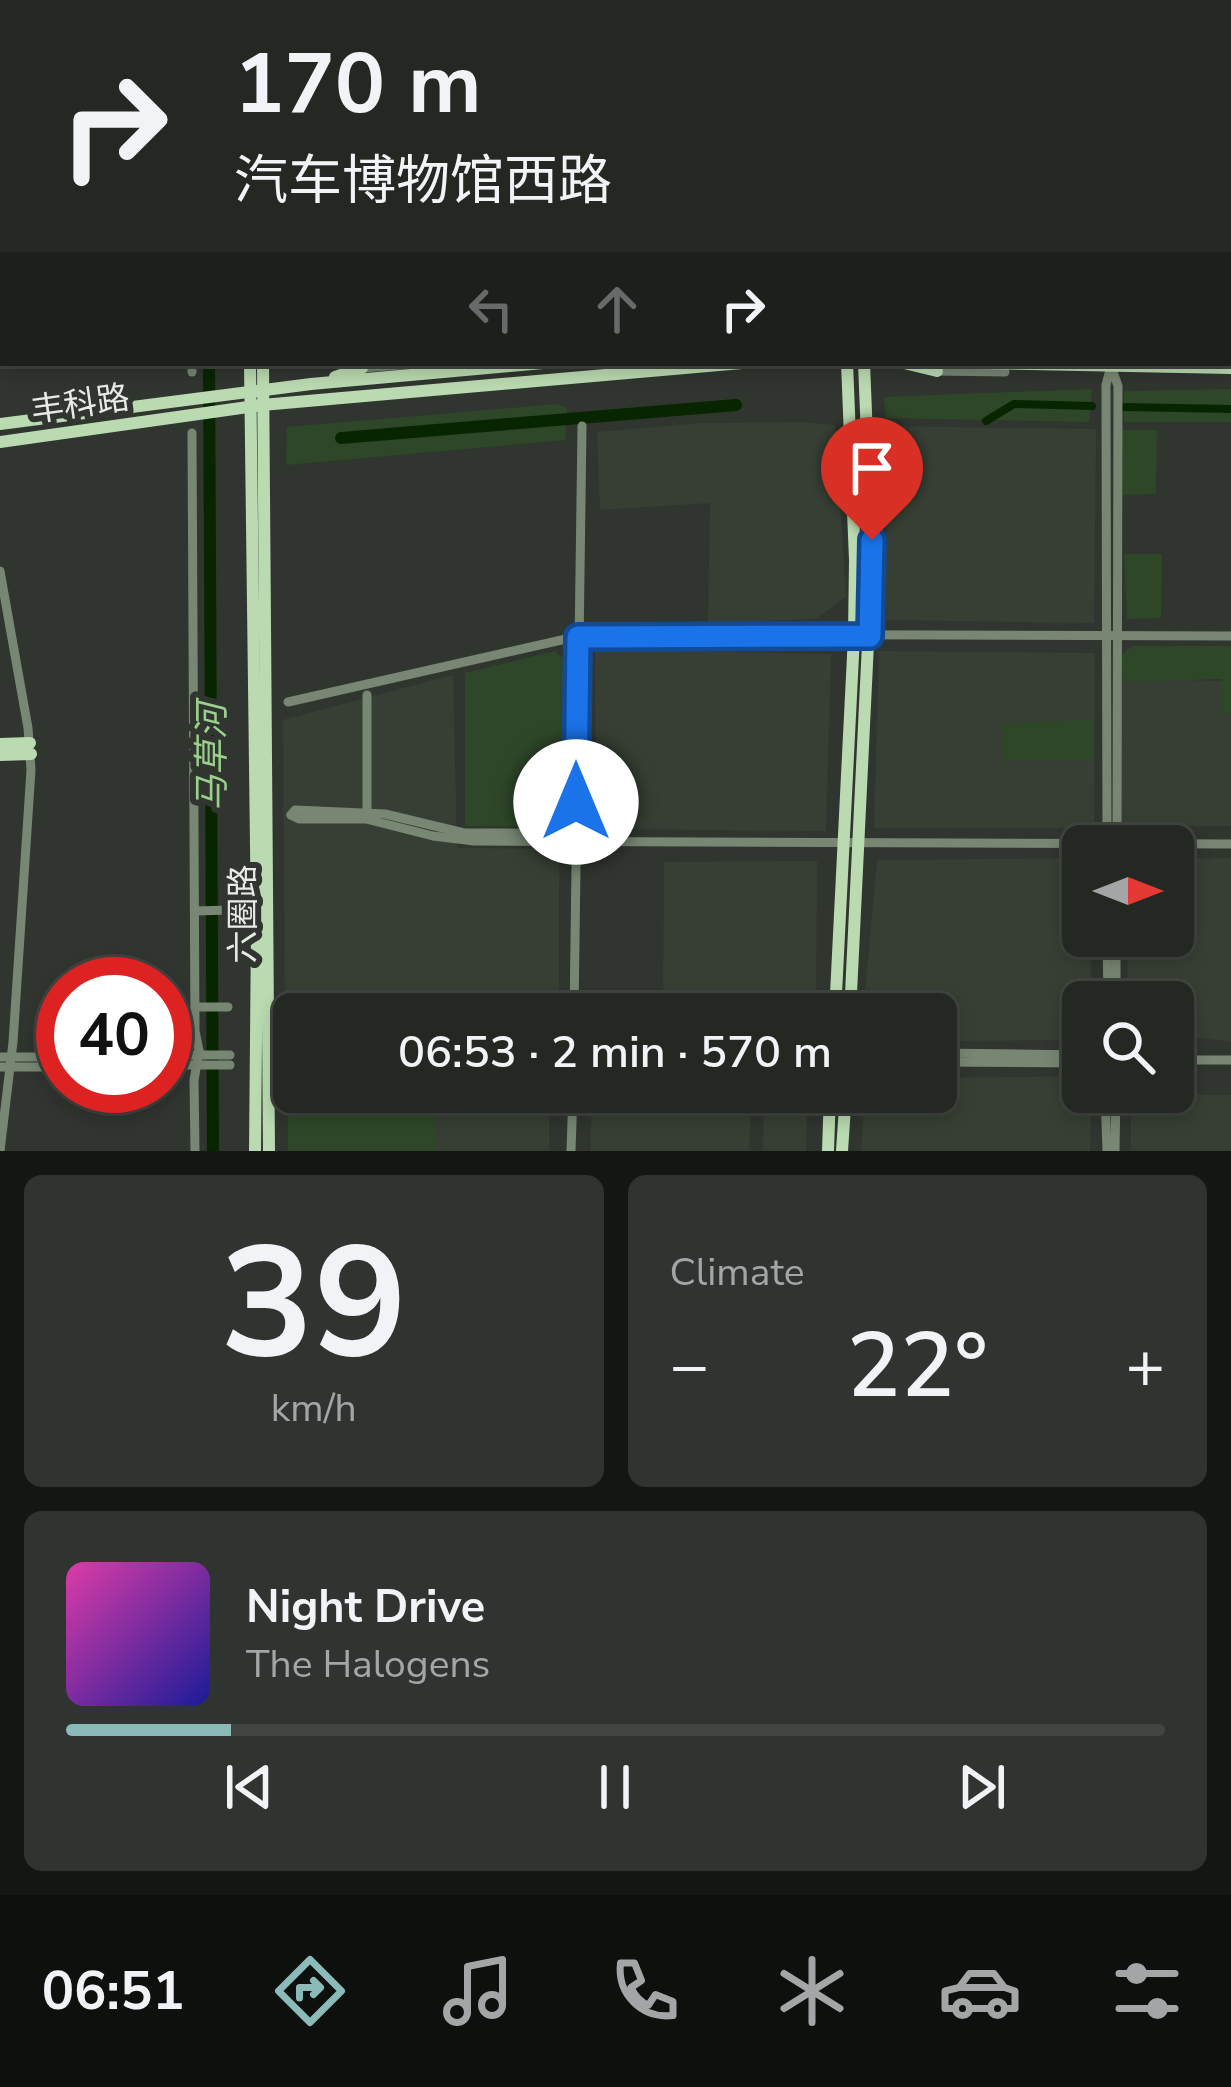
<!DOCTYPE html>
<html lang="en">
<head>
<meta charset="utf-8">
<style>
	body { margin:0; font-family:"Nunito Sans","Noto Sans SC",sans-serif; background:#303430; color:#f1f3f6; height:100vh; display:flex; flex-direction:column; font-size:45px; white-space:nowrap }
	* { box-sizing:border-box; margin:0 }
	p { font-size:39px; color:#a3a6a6 }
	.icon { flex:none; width:66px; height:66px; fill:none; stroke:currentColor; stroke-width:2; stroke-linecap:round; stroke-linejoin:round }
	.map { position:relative; height:1151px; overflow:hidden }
	.panel { display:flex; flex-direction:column; gap:24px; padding:24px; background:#141613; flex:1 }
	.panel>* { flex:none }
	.guide { position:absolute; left:0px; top:0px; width:1233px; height:366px; box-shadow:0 6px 18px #0003,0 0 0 3px #414441; background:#242823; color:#f1f3f6; overflow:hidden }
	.needle { width:78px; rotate:90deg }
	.fabs { position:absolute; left:1062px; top:825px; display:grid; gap:24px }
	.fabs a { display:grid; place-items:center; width:132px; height:132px; border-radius:18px; background:#242823; box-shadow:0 6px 18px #0003,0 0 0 3px #414441; font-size:60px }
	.speed { position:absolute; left:36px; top:957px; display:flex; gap:24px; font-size:60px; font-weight:700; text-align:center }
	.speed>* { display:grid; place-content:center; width:156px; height:156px; border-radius:50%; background:#242823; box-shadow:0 6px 18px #0003,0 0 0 3px #414441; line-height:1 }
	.speed .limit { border:18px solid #d22; background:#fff; color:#111 }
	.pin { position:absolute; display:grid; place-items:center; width:102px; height:102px; color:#fff; margin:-123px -51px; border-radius:50% 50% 50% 0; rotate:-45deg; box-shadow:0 0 12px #0007 }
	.pin .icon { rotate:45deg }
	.me { position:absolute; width:132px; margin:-66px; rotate:0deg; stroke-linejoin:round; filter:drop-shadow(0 0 9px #0008) }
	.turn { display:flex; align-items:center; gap:42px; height:252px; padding:0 36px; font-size:54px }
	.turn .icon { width:156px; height:156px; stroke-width:2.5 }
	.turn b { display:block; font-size:84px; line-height:102px }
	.lanes { display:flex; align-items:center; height:114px; padding:0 36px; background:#0003; justify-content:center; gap:60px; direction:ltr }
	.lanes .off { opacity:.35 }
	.big { font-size:90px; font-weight:600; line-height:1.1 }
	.panel .widget { flex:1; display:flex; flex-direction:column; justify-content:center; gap:18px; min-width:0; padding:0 42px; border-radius:18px; background:#303430 }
	.panel .dial { align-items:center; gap:0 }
	.dial b { font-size:156px; line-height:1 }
	.song { display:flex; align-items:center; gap:36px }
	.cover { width:144px; height:144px; border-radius:18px; background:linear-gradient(135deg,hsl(320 70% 55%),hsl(240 70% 35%)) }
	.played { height:12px; border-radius:6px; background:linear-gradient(90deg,#8bbbb9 15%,#414441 15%) }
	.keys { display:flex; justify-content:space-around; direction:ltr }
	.heat { display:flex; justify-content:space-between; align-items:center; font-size:66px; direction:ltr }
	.panel .tiles { flex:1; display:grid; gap:24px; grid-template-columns:1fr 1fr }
	.widget:last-child { grid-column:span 2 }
	.trip { position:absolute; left:273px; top:993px; width:684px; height:120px; border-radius:18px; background:#242823; box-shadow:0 6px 18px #0003,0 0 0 3px #414441; font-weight:600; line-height:120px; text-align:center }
	.menu { display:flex; height:192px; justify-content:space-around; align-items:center; background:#0e100e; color:#a3a6a6 }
	.menu .icon { width:84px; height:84px }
	.menu .current { color:#8bbbb9 }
	.menu b { font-size:54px; color:#f1f3f6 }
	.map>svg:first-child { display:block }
	.built { fill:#373f34 }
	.green { fill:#2f4729 }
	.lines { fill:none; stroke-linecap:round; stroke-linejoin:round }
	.canal { stroke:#072600; stroke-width:8 }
	.river { stroke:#072600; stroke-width:12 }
	.minor { stroke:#778773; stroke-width:9 }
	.major { stroke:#badab1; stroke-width:12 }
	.minor-bridge { stroke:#778773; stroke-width:9 }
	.route-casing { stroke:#114b97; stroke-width:30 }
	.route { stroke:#1a73e8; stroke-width:21 }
	.labels { text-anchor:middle; stroke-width:12; stroke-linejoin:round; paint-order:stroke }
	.street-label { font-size:33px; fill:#e7eae6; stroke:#30352f }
	.water-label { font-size:36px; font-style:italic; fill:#9bcf8c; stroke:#30352f }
</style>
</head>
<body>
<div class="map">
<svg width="1231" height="1151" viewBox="0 0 1231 1151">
	<rect width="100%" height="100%" fill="#30352f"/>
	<g class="built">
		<polygon points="802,422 835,425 846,597 816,619 708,623 710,503 600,510 597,432 701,423"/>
		<polygon points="886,426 1096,429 1094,623 886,620"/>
		<polygon points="595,649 831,654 826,831 596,829"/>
		<polygon points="879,651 1095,653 1094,828 874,828"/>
		<polygon points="453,675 457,848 559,849 559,1014 294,1014 294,1033 285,1027 283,720"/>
		<polygon points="1121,679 1231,681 1231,826 1119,826"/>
		<polygon points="1083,858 1083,936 1091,936 1091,1002 1083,1002 1083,1040 936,1041 936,1014 863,1014 877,860"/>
		<polygon points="1231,858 1231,1041 1173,1036 1173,1002 1128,1002 1127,936 1173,936 1173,859"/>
		<polygon points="817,861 816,1014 663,1014 664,862"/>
		<polygon points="1083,1076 1083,1092 1092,1092 1090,1151 861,1151 865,1092 936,1092 936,1078"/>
		<rect x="435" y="1092" width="114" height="59"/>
		<polygon points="597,1092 751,1092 749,1151 590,1151 592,1097"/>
		<polygon points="764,1092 807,1092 806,1151 763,1151"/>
		<polygon points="1131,1094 1231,1095 1231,1151 1131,1151"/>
	</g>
	<g class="green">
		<polygon points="1092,389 1089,422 886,418 884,397"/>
		<polygon points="1231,389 1231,422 1124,422 1124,391"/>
		<polygon points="557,404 567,408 565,440 286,465 287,427"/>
		<polygon points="1119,430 1157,430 1156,494 1122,495"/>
		<polygon points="1124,554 1162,554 1161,618 1127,619"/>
		<polygon points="1132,646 1231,646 1231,714 1220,714 1222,679 1123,682 1121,656"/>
		<polygon points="555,651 564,659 562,827 465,826 465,673"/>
		<polygon points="1094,719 1093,760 1002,760 1002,724"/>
		<polygon points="288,1081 294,1081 294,1092 435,1092 435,1151 288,1151"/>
	</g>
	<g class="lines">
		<g class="canal">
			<polyline points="1125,407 1231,409"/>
			<polyline points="986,421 1014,404 1092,406"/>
		</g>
		<g class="river">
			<polyline points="207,0 207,3"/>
			<polyline points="209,363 213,1151"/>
			<polyline points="341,438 736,405"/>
		</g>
		<g class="minor">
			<polyline points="836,0 836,3"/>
			<polyline points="851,0 851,3"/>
			<polyline points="1116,0 1116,3"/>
			<polyline points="191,3 191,0"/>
			<polyline points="577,3 577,0"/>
			<polyline points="1230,7 1231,7"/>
			<polyline points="0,61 3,61"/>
			<polyline points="192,363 192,372"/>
			<polyline points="1111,366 1118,386 1117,845"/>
			<polyline points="362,368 426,363"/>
			<polyline points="937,371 1005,372"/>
			<polyline points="192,433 195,1031 199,1051 194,1080 195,1151"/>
			<polyline points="0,571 28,728 31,770 13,1042 0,1151"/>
			<polyline points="288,702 588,634 1231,636"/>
			<polyline points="291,815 299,819 366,819 433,836 474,841 1231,844"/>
			<polyline points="291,815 295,810 385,814 464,833 557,833 571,841"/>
			<polyline points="367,815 367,695"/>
			<polyline points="1107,846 1106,385 1111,366"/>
			<polyline points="195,911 231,910"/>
			<polyline points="1107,936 1108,1002"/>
			<polyline points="1116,1002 1116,936"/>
			<polyline points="574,1014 582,426"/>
			<polyline points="936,1053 1083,1055"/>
			<polyline points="165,1056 197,1055"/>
			<polyline points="0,1057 63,1057"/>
			<polyline points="1173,1060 1231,1060"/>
			<polyline points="936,1062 1083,1063"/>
			<polyline points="165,1065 197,1065"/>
			<polyline points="0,1067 63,1067"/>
			<polyline points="1105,1092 1107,1151"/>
			<polyline points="571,1151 573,1092"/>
			<polyline points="1115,1151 1116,1092"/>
		</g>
		<g class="major">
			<polyline points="249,0 249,3"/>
			<polyline points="261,0 261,3"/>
			<polyline points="1230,351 1231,351"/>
			<polyline points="250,363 257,926 255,1151"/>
			<polyline points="263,363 269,1151"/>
			<polyline points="904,363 937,371"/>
			<polyline points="980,363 1231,368"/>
			<polyline points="335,377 362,368"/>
			<polyline points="0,424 311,384 543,363"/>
			<polyline points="0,442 262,405 742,363"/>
			<polyline points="0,744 30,743"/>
			<polyline points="0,755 31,754"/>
			<polyline points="835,1014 854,636 855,560 847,363"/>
			<polyline points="850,1014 872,561 864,363"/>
			<polyline points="828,1151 830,1092"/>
			<polyline points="842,1151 846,1092"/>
		</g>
		<g class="minor-bridge">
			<polyline points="196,1007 228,1007"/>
			<polyline points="197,1055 230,1055"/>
			<polyline points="197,1065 230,1065"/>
		</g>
	</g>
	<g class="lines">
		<g class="route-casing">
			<polyline id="route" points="576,802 578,637 870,636 872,540"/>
		</g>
		<use href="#route" class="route"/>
	</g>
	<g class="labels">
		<g class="street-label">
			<text transform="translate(80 403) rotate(-8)" y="12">丰科路</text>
			<text transform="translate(242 914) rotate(-90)" y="12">六圈路</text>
		</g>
		<g class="water-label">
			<text transform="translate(211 757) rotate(-90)" y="13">马草河</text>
		</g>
	</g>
</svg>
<div class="fabs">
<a><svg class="needle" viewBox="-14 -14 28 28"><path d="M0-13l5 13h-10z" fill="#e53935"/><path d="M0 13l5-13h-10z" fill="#a3a6a6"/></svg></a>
<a><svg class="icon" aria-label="search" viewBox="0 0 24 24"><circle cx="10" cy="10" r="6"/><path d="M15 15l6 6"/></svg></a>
</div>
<div class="speed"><div class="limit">40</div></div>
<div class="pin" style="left:872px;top:540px;background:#d93025"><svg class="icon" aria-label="arrive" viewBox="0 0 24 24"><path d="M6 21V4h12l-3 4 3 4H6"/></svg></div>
<svg class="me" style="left:576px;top:802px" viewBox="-20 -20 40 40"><circle r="19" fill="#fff"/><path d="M0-13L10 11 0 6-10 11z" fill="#1a73e8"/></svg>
<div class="trip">06:53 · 2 min · 570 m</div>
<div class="guide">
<div class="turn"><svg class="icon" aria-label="right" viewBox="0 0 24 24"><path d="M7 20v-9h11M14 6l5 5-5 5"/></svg><div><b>170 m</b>汽车博物馆西路</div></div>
<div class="lanes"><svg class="icon off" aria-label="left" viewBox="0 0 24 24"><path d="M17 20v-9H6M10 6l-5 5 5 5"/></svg><svg class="icon off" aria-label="ahead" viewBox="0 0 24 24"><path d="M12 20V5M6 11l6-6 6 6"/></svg><svg class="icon" aria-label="right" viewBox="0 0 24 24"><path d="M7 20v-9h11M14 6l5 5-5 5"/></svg></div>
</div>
</div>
<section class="panel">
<div class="tiles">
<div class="widget dial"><b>39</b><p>km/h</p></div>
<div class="widget"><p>Climate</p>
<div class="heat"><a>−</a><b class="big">22°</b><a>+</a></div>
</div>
<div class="widget">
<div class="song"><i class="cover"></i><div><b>Night Drive</b><p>The Halogens</p></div></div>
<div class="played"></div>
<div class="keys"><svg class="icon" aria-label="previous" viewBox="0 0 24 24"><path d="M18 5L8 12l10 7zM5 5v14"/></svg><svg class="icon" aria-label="pause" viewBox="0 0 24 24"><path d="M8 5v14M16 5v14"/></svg><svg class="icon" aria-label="next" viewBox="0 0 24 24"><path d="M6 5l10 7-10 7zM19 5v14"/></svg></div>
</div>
</div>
</section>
<nav class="menu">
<b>06:51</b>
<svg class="icon current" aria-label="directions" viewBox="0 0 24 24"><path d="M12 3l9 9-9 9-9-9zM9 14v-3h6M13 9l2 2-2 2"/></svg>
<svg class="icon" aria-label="music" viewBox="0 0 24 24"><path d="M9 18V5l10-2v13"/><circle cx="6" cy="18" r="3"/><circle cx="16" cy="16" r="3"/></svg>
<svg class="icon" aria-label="phone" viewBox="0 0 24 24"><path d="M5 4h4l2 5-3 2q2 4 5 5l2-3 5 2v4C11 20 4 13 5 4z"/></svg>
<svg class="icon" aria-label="climate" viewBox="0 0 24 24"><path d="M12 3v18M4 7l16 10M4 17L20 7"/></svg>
<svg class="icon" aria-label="car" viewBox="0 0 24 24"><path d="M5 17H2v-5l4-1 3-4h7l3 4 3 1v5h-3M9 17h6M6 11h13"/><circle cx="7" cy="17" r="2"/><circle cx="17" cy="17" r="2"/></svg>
<svg class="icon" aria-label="filters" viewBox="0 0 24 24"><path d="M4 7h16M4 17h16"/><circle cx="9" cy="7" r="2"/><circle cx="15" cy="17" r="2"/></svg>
</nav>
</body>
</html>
